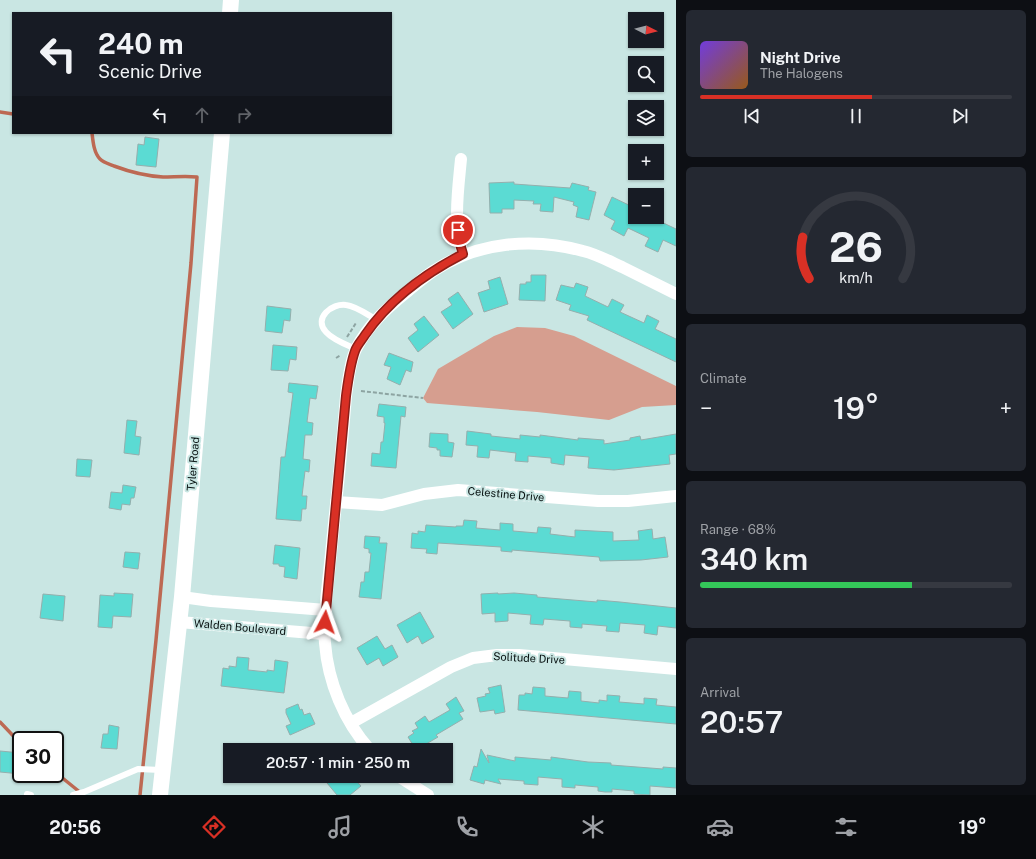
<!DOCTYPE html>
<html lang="en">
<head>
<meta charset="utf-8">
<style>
	body { margin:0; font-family:"Public Sans",sans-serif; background:#242831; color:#f1f3f6; height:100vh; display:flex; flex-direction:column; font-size:15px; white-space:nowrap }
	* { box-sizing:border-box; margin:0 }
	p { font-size:13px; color:#9ea1a6 }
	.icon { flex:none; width:22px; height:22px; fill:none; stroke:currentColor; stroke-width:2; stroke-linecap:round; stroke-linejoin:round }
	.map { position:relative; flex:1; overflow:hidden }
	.side { display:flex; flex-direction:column; gap:10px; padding:10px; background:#0d0f14; width:360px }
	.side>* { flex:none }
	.hud { position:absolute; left:12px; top:12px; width:380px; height:122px; border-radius:0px; box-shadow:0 1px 3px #0004; background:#171b24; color:#f1f3f6; overflow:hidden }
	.needle { width:26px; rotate:96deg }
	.controls { position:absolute; left:628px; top:12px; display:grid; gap:8px }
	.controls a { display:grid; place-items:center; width:36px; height:36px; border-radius:0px; background:#171b24; box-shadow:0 1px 3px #0004; font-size:20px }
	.speed { position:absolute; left:12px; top:731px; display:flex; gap:8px; font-size:20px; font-weight:700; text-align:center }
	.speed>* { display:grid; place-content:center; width:52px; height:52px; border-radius:50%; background:#171b24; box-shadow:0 1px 3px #0004; line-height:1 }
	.speed .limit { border:2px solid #111; border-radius:6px; background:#fff; color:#111 }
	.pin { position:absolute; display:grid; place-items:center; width:34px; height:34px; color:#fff; margin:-17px; border:2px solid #fff; border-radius:50%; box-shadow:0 1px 4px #0007 }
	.me { position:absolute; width:44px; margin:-22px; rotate:4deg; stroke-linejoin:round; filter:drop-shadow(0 0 3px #0008) }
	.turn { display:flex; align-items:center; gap:14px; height:84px; padding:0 20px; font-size:18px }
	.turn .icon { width:52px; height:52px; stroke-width:2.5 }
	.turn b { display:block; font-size:28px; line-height:34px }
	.lanes { display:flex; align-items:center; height:38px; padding:0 20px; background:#0003; justify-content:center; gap:20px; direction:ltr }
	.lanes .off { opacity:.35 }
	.big { font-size:30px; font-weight:600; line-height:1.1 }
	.side .card { flex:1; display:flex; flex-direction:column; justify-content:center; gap:6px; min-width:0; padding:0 14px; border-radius:6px; background:#242831 }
	.side .dial { align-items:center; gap:0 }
	.dial svg { height:104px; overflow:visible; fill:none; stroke:#363941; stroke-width:7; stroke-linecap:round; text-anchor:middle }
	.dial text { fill:#f1f3f6; stroke:none }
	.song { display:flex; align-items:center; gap:12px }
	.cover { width:48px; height:48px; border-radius:6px; background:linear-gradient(135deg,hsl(260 70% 55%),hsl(30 70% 35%)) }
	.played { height:4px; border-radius:2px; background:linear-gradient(90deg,#d93025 55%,#363941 55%) }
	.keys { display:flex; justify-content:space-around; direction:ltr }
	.heat { display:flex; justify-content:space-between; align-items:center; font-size:22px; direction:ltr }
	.charge { height:6px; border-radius:3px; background:linear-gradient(90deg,#34c759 68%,#363941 0) }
	.trip { position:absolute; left:223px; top:743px; width:230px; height:40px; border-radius:0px; background:#171b24; box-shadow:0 1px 3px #0004; font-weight:600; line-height:40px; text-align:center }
	.tabs { display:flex; height:64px; justify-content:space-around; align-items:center; background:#090b0e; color:#9ea1a6 }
	.tabs .icon { width:28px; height:28px }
	.tabs .on { color:#d93025 }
	.tabs b { font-size:18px; color:#f1f3f6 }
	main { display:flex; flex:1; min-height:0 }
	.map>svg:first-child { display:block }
	.green { fill:#d69e8f }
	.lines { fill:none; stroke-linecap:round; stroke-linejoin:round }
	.stream { stroke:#bd6953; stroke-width:3.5 }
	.building { fill:#5bdbd3; stroke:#94afad }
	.path { stroke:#8da4a2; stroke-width:2; stroke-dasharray:4 2; stroke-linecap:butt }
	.lane { stroke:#fff; stroke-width:6 }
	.street { stroke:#fff; stroke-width:12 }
	.secondary { stroke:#fff; stroke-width:16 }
	.route-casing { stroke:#8d1f18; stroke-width:10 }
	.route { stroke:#d93025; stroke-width:7 }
	.labels { text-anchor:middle; stroke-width:4; stroke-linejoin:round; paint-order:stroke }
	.street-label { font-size:11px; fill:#060f0f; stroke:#c9e6e3 }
</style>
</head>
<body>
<main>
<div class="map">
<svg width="676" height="795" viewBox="0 0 676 795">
	<rect width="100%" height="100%" fill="#c9e6e3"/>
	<polygon class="green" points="517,327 545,328 574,336 676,386 676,405 642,407 609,420 537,412 427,403 423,398 438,369 494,336"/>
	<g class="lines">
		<g class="stream">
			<polyline points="0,112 13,114"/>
			<path d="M 92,133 C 93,142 94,153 100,159 C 104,163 110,164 114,166 C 130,172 146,176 163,177 C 174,177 186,176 197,177 L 191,263 L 156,640 L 140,795"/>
			<polyline points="0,722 21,744"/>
			<polyline points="55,772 81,793"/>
		</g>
	</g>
	<g class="building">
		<polygon points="145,137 159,139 156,167 136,165 138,144 144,145"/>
		<polygon points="514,182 514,184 570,188 572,183 589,187 588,190 596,192 589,220 576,217 578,207 573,205 574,202 554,197 553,212 540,211 541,204 533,204 534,201 514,200 514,209 502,209 502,213 490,213 489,183"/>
		<polygon points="612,197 635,208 635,217 651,217 676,229 676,246 663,240 658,252 645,246 649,238 628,228 624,236 611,229 615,221 604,215"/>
		<polygon points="531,275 546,275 545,301 519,300 520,284 526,284 526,282 531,282"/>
		<polygon points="500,277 508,304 484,312 478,293 490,289 488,281"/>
		<polygon points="576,283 588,287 585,296 608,307 612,299 624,305 620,312 644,323 647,315 659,321 655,329 676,339 676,362 587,320 589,316 569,310 571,305 556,300 561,285 574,288"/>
		<polygon points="458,292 473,314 453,329 441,312 452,305 448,299"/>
		<polygon points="267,306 291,309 290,321 284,320 282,333 265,331"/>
		<polygon points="424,316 439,335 418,352 408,338 418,330 414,324"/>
		<polygon points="273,345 297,347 296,360 290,359 288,371 271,370"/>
		<polygon points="389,353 413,362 411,372 406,370 400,385 387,379 391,367 384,365"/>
		<polygon points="289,383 318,386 316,399 310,398 307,422 313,423 312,435 305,435 303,459 310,460 309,472 305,471 302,496 307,496 306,509 302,509 301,521 276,519 281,457 285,457 293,393 288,392"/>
		<polygon points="379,404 406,407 405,417 401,416 396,468 371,466 372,453 380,454 381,442 383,442 385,423 384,423 384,417 377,416"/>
		<polygon points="127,420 137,421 135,436 141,437 139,455 124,453"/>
		<polygon points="467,431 491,434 491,436 520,439 520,435 540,437 540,435 578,440 578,438 604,440 604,444 630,440 630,438 640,436 641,440 676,434 676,454 669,455 670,464 614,470 588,468 589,457 565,455 564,465 551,463 551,458 528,456 528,462 515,461 516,453 490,450 489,458 477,457 478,446 466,445"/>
		<polygon points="430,433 448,434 448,442 454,443 452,457 440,456 440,450 437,450 437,448 429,447"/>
		<polygon points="77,459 92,460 90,477 76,476"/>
		<polygon points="123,485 136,487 134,498 131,498 130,505 122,504 121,510 109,508 111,492 122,493"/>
		<polygon points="464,520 477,521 476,528 500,530 500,523 513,524 513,531 537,533 538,527 551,528 550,534 575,537 575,530 613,532 613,541 639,540 638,531 652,529 653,539 665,537 668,557 641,560 600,561 599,557 512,550 512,552 501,551 501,547 438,543 437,554 426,553 427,549 411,548 412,533 418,534 418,531 425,532 426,525 456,527 456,526 463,526"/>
		<polygon points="365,536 380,537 379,543 387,543 381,599 359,597 361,582 364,582 365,572 369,572 371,553 369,553 369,549 364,548"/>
		<polygon points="275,545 300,548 297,579 284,577 285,567 279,566 279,564 273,564"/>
		<polygon points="125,552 140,553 138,569 123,567"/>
		<polygon points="114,593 133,594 131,617 113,616 112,628 98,627 100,595 114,596"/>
		<polygon points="498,593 498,594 514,593 537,595 537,597 597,602 597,600 620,602 676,608 676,628 658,626 657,635 644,633 645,625 620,623 619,632 606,631 607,626 582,624 582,628 570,627 570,621 544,619 543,625 530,624 531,615 508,613 508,621 495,622 495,613 482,614 481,594"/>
		<polygon points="43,594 65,596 63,621 40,618"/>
		<polygon points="420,612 434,637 422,644 418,636 407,643 397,625"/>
		<polygon points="377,636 385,649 392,645 398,657 383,666 379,658 367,665 357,648"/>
		<polygon points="237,657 249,658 248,670 267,672 267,670 274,671 275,660 288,662 284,693 221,686 223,668 229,669 229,666 236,667"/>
		<polygon points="501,685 505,712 495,714 494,710 480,712 477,698 486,696 485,694 490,693 488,688"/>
		<polygon points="533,687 545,688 545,696 568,698 569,691 581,692 581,701 599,703 599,700 607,701 607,695 620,696 619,702 644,704 644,698 657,699 656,705 676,707 676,724 518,710 519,695 525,695 525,693 532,694"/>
		<polygon points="456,697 464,711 459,713 463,719 436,735 438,737 416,750 408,737 414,733 412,731 418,728 415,723 425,716 429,722 450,710 446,704"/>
		<polygon points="298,704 300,710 302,709 304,715 310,713 315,724 290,735 286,726 291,724 286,713 286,709"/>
		<polygon points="109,725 119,727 117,749 101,748 103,734 108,734"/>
		<polygon points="481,749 489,763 487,755 515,761 515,757 551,760 551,757 588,762 611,763 611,765 663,769 663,767 676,768 676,788 650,786 650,795 634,794 634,791 612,789 612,792 605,792 598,791 598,787 575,785 575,788 562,787 562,779 538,777 538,785 524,784 524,781 498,779 501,784 485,780 484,784 470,780 474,766 477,767"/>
		<polygon points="0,751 21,753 21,774 0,772"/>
		<polygon points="334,776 343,776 347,780 352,776 361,786 350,795 337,795 327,783"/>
	</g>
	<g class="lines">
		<g class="path">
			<polyline points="347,337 356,323"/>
			<polyline points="336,358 341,355"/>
			<polyline points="361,391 423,398"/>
		</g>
		<g class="lane">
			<path d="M 356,349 C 347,345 333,340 326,332 C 313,318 332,303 346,305 C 356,306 368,315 377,320"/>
			<polyline points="27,794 31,795"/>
			<polyline points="73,795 84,792 138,769 161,770"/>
		</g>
		<g class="street">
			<path d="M 461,159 C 458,191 453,223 463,254"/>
			<polyline points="336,502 382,505 424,494 458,490 598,501 628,501 676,496"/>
			<polyline points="182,597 211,601 326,610"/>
			<polyline points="179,622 324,634"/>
			<polyline points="351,723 451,667 473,658 497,655 519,655 676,669"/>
			<path d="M 370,750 C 344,721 328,682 325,643 C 323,623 326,602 328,582 C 331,556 333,530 336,504 C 340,468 343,432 346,396 C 348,381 350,361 356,349 C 368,325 388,307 408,291 C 417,284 425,276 435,270 C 478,242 533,237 583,251 C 596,254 609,261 622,267 C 640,276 658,285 676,294"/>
			<polyline points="398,776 428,795"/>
		</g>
		<g class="secondary">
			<polyline points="230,13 231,0"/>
			<polyline points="160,795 182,597 222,133"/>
		</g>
	</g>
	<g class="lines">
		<g class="route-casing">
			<path id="route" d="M 325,622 L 346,396 C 348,381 350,365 355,351 C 357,345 362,340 365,335 C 389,300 426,273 463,254 L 460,244 L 458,230"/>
		</g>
		<use href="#route" class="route"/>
	</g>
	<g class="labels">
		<g class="street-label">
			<text transform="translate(193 464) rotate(-85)" y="4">Tyler Road</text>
			<text transform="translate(506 494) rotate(5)" y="4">Celestine Drive</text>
			<text transform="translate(240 627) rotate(5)" y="4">Walden Boulevard</text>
			<text transform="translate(529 658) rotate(3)" y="4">Solitude Drive</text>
		</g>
	</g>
</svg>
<div class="controls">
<a><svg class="needle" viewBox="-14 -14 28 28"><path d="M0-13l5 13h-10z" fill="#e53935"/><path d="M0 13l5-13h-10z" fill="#9ea1a6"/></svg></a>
<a><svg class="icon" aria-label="search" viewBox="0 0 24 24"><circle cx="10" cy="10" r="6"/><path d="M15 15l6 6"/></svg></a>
<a><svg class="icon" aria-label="layers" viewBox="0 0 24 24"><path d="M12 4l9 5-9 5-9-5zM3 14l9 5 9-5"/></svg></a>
<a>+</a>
<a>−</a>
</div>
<div class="speed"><div class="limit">30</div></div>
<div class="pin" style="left:458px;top:230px;background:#d93025"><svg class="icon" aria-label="arrive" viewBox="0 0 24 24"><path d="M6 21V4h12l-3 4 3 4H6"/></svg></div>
<svg class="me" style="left:325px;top:622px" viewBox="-20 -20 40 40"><path d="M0-17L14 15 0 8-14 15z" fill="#d93025" stroke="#fff" stroke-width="4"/></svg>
<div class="trip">20:57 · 1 min · 250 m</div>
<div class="hud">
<div class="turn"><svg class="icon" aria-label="left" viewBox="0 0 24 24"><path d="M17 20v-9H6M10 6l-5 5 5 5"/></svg><div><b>240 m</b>Scenic Drive</div></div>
<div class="lanes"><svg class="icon" aria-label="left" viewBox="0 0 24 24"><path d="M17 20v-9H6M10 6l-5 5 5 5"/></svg><svg class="icon off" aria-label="ahead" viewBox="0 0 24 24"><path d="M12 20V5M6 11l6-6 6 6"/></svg><svg class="icon off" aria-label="right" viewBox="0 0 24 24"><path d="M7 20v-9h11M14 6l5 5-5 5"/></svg></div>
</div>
</div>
<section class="side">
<div class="card">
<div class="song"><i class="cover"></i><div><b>Night Drive</b><p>The Halogens</p></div></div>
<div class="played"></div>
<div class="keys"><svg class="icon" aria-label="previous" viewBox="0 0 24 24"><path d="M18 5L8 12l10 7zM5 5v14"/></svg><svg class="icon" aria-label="pause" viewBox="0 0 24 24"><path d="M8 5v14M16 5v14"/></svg><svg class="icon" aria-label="next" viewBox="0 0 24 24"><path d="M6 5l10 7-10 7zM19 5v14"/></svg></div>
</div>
<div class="card dial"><svg viewBox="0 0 100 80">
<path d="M14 69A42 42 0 1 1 86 69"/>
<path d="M14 69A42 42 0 0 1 9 37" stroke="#d93025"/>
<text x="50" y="56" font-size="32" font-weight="700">26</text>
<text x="50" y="72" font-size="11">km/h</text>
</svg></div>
<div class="card"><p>Climate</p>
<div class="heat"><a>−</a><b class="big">19°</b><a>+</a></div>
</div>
<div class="card"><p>Range · 68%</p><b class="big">340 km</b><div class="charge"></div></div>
<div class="card"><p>Arrival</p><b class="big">20:57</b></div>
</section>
</main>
<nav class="tabs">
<b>20:56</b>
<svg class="icon on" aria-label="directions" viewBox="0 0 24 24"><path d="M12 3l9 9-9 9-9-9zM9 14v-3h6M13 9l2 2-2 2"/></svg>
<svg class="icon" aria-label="music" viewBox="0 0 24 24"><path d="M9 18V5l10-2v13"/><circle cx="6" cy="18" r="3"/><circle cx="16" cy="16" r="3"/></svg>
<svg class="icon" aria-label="phone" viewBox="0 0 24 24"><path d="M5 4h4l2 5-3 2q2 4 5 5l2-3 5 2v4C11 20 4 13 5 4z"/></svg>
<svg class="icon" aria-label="climate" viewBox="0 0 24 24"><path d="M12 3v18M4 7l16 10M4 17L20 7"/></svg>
<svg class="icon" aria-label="car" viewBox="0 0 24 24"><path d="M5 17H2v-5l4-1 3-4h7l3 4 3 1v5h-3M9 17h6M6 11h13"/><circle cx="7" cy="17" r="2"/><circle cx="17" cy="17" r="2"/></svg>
<svg class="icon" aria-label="filters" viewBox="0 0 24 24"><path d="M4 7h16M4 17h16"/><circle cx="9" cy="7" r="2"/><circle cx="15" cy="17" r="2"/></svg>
<b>19°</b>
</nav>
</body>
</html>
